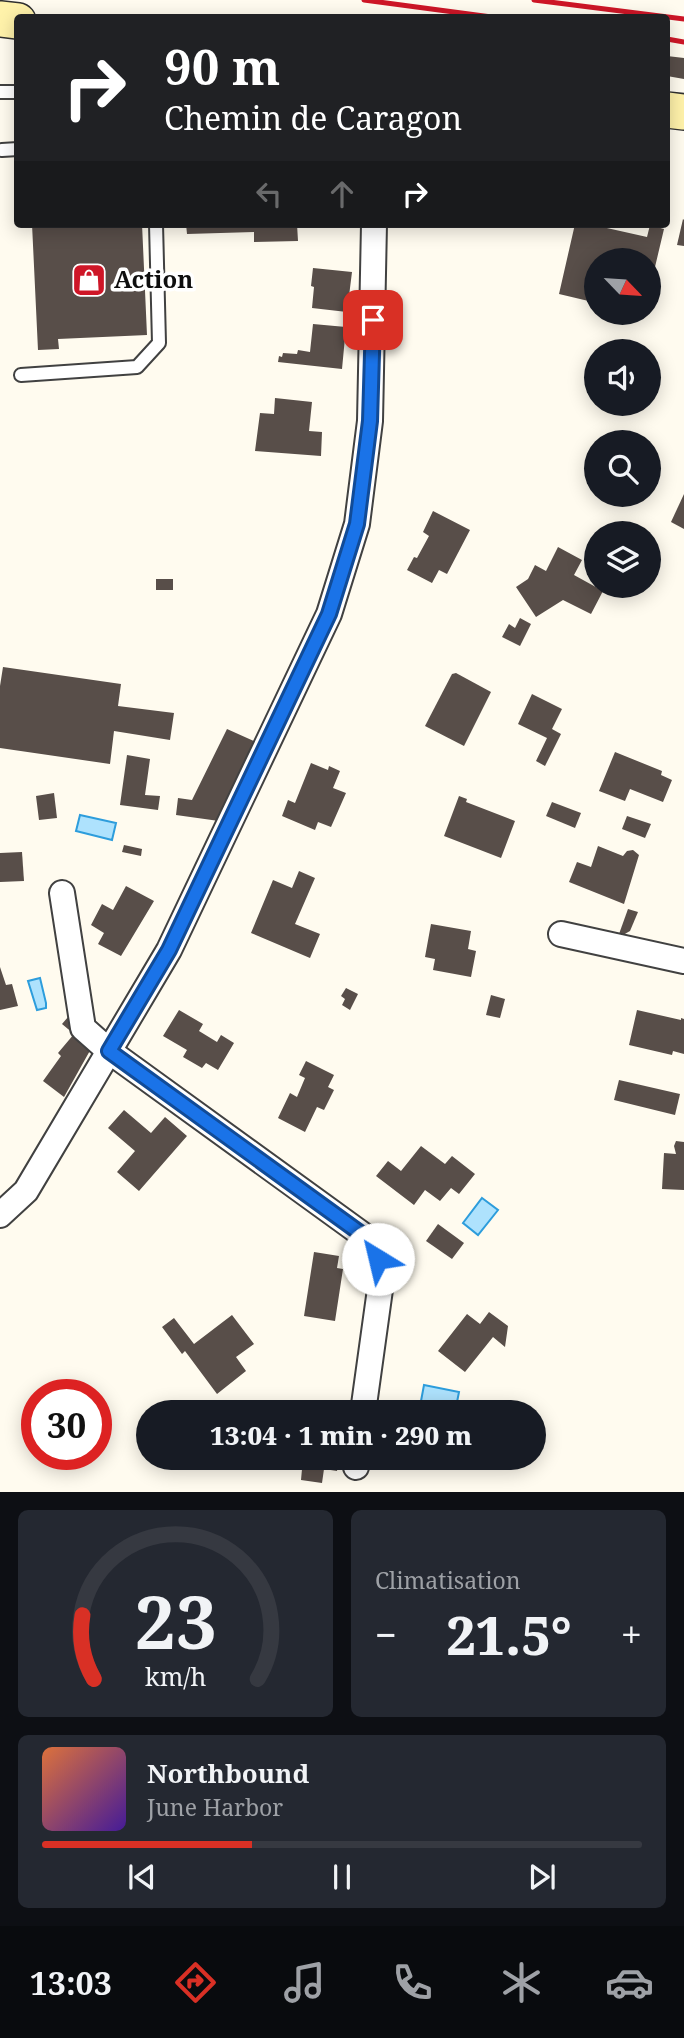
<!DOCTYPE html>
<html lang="fr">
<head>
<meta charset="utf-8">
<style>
	body { margin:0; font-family:"Noto Serif",serif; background:#242831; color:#f1f3f6; height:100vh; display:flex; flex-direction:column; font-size:26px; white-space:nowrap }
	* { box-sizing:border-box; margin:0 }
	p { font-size:23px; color:#9ea1a6 }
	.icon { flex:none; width:38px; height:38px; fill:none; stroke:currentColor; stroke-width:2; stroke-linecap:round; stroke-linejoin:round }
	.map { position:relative; height:1492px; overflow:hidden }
	.drawer { display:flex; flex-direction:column; gap:18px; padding:18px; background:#0d0f14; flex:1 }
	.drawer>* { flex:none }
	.top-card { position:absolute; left:14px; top:14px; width:656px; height:214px; border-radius:7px; box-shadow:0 4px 18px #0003; background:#202124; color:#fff; overflow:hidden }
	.needle { width:46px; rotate:115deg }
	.controls { position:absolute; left:584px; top:248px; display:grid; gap:14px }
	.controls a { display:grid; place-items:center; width:77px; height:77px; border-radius:50%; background:#171b24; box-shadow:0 4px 18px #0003; font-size:35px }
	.speed { position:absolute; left:21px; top:1379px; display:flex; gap:14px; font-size:35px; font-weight:700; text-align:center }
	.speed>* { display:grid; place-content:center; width:91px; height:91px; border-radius:50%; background:#171b24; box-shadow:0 4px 18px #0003; line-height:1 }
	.speed .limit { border:10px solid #d22; background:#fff; color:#111 }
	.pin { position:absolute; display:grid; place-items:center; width:60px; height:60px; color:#fff; margin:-30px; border-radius:14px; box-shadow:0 4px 10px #0006 }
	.me { position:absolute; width:77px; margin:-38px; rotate:324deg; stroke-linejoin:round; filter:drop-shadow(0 0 5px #0008) }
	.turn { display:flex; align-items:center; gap:24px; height:147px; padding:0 35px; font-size:32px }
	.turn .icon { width:91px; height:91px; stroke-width:2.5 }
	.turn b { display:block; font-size:49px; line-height:60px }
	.lanes { display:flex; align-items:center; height:66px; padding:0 35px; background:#0003; justify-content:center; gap:35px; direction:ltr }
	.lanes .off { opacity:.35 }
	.big { font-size:52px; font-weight:800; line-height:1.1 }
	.drawer .tile { flex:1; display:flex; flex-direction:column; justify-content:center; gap:10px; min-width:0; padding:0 24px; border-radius:10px; background:#242831 }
	.drawer .dial { align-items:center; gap:0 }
	.dial svg { height:182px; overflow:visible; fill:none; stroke:#363941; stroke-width:7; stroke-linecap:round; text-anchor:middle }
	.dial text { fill:#f1f3f6; stroke:none }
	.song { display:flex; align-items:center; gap:21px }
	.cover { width:84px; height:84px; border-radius:10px; background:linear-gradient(135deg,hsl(20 70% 55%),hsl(260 70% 35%)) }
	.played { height:7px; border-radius:4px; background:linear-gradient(90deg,#d93025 35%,#363941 35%) }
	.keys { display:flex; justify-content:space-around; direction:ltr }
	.heat { display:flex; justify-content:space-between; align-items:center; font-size:38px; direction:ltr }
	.drawer .tiles { flex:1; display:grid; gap:18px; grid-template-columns:1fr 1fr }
	.tile:last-child { grid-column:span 2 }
	.trip { position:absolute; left:136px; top:1400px; width:410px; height:70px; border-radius:35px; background:#171b24; box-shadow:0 4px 18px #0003; font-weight:800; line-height:70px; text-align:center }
	.menu { display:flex; height:112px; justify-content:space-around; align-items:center; background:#090b0e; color:#9ea1a6 }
	.menu .icon { width:49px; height:49px }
	.menu .current { color:#d93025 }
	.menu b { font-size:32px; color:#f1f3f6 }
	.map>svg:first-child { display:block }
	.water { fill:#aee2fd; stroke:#2d9ddc; stroke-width:2 }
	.building { fill:#584e49 }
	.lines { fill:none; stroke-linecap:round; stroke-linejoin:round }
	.service-casing { stroke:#414141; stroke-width:16 }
	.minor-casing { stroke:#414141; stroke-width:28 }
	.secondary-casing { stroke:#303030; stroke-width:38 }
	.service { stroke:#fff; stroke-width:12 }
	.minor { stroke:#fff; stroke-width:24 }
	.secondary { stroke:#fff2aa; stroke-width:35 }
	.rail { stroke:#ce1627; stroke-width:5 }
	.route-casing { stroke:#114b97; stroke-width:18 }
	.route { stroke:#1a73e8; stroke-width:12 }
	.labels { text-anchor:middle; stroke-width:7; stroke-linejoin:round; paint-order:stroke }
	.poi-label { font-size:24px; font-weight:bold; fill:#0e0e0e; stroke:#fff; text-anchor:start }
</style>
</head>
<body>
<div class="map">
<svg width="684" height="1492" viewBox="0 0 684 1492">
	<rect width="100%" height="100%" fill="#fffbef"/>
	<g class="water">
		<polygon points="80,815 116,823 112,840 76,831"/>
		<polygon points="40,978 46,1003 46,1008 37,1010 28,981"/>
		<polygon points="482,1198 498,1210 478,1235 463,1223"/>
		<polygon points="424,1385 459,1392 456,1407 421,1401"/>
	</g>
	<g class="building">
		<polygon points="667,56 684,58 684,79 667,76"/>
		<polygon points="683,219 684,220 684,246 677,245"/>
		<polygon points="32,224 142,224 147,335 58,339 59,349 38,350"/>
		<polygon points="186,224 297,224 298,241 254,242 254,232 187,234"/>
		<polygon points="575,224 589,224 647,237 650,225 664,229 650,288 649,261 597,261 597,303 559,294"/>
		<polygon points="313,268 352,272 347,312 312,308 314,287 311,286"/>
		<polygon points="313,324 346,327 342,369 278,362 279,356 282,357 283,353 297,354 298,350 310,352"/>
		<polygon points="275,398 312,402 309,431 322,432 321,456 255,451 260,413 274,414"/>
		<polygon points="684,494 684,529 671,522"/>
		<polygon points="433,511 470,530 447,574 439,570 432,583 407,570 414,557 417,558 429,536 423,532"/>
		<polygon points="558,547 582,560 574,575 603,591 591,614 563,600 536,617 516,587 528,579 535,565 546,571"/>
		<rect x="156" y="579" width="17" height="11"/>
		<polygon points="520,618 531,624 520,646 502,637 509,624 515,628"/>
		<polygon points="3,667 121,684 118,706 174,713 170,740 114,731 110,764 0,748 0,686"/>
		<polygon points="456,673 491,692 464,746 425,726 452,674"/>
		<polygon points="532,694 562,709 552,729 561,734 545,766 536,761 547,738 518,724"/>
		<polygon points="227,729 256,742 219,821 176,815 178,798 192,800"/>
		<polygon points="615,752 662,771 661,775 672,780 663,802 630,789 625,801 599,791"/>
		<polygon points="127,755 150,759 145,795 160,796 158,810 120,805"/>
		<polygon points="311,763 328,770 329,766 340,771 333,788 346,793 331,827 318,822 315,830 282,816 288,800 295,803"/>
		<polygon points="54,793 57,818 39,820 36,796"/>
		<polygon points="459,796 467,799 466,802 515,821 501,858 444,836"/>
		<polygon points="552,802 581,813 575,828 546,816"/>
		<polygon points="627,816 651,824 645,838 622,829"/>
		<polygon points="124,845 142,849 141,856 122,852"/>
		<polygon points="598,846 623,856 627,851 633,850 639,855 624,904 569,882 577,862 591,867"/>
		<polygon points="22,852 24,881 0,882 0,853"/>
		<polygon points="299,871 315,878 295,924 320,934 310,958 251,933 273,880 292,888"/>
		<polygon points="126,886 154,901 121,956 98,944 104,933 91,925 102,904 113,910"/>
		<polygon points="628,909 638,912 630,931 623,935 619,934"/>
		<polygon points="431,924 471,931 468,949 476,951 471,977 433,970 435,959 425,957"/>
		<polygon points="0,967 6,985 12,984 18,1006 0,1010"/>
		<polygon points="346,988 358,994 350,1010 342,1005 345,999 341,996"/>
		<polygon points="491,995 505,999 500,1018 486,1015"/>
		<polygon points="74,1010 92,1047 64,1097 43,1081 61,1056 58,1053 74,1034 62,1024"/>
		<polygon points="179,1010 203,1024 199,1031 217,1042 221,1035 234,1043 218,1070 206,1063 202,1068 183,1057 187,1050 163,1036"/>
		<polygon points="637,1010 681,1020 681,1018 684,1019 684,1054 673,1051 672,1055 629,1045"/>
		<polygon points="306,1061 334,1075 328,1087 334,1090 324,1110 317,1107 305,1132 278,1118 290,1093 297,1097 305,1078 299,1075"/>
		<polygon points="619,1080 680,1094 675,1115 614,1100"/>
		<polygon points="124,1110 151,1133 165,1117 187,1136 139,1191 117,1172 135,1151 108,1128"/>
		<polygon points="676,1141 684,1142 684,1190 662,1189 664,1153 676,1154 674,1146"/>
		<polygon points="421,1146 445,1164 452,1156 475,1174 459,1194 451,1188 440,1201 425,1190 414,1205 376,1176 388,1161 401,1171"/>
		<polygon points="438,1224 464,1243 452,1259 426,1241"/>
		<polygon points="314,1252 339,1256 337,1268 343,1269 335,1321 304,1316"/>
		<polygon points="489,1312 508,1326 505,1347 493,1337 465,1372 438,1351 467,1314 480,1324"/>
		<polygon points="232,1315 254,1344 236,1357 246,1371 217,1394 185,1351 182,1354 162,1327 174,1318 194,1344"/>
		<polygon points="413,1406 439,1411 439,1412 412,1412"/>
		<polygon points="303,1458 339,1458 337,1471 324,1469 322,1483 301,1480"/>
	</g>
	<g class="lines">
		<g class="service-casing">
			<g id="service">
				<polyline points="0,92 18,92"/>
				<polyline points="2,150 18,149"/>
				<polyline points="21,375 137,367 159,343 156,224"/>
			</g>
		</g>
		<g class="minor-casing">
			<g id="minor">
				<polyline points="62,893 83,1028 109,1051 374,1243 382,1275 363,1412"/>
				<polyline points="561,934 684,961"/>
				<polyline points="0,1215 26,1191 169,950 329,614 357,524 370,421 374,224"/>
				<polyline points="356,1467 357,1458"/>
			</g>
		</g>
		<g class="secondary-casing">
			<g id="secondary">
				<polyline points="0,19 18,21"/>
				<polyline points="667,110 684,112"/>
			</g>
		</g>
		<use href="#service" class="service"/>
		<use href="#minor" class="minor"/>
		<use href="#secondary" class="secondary"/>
		<g class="rail">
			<polyline points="364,0 499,18"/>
			<polyline points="534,0 684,19"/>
			<polyline points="667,39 684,42"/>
		</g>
	</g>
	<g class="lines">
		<g class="route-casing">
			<polyline id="route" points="373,320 370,421 357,524 329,614 169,950 109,1051 374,1243 378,1259"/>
		</g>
		<use href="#route" class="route"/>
	</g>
	<defs>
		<g id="shop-square" transform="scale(1.75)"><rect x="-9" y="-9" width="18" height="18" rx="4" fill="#ce1627" stroke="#fff"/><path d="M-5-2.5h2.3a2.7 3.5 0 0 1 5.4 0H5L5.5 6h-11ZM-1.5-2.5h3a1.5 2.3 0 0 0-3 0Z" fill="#fff"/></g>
	</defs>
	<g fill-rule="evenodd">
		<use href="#shop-square" x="89" y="280"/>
	</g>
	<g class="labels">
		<g class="poi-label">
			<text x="114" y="288">Action</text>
		</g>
	</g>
</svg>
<div class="controls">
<a><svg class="needle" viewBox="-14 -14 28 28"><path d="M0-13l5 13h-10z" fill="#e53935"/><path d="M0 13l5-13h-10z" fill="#9ea1a6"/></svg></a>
<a><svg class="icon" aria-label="sound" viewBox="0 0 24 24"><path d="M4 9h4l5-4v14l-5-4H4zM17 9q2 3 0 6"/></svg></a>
<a><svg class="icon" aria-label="search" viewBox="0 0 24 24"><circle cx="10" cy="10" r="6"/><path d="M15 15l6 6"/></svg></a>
<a><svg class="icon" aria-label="layers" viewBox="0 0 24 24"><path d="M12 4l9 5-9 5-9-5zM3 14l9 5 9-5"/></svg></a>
</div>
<div class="speed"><div class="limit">30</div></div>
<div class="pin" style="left:373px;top:320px;background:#d93025"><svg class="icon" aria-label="arrive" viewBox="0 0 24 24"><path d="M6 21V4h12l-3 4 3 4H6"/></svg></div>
<svg class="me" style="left:378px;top:1259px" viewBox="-20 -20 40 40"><circle r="19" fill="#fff"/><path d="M0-13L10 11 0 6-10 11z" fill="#1a73e8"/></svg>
<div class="trip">13:04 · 1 min · 290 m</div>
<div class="top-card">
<div class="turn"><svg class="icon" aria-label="right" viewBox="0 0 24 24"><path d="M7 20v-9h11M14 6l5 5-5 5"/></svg><div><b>90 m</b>Chemin de Caragon</div></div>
<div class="lanes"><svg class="icon off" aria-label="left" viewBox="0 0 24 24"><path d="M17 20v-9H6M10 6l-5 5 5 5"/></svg><svg class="icon off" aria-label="ahead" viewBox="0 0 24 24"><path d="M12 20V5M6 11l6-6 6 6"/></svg><svg class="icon" aria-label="right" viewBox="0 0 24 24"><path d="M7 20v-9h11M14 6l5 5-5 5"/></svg></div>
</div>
</div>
<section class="drawer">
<div class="tiles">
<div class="tile dial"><svg viewBox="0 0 100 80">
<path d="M14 69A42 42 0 1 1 86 69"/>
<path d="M14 69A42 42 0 0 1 9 41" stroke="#d93025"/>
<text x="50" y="56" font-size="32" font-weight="700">23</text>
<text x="50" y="72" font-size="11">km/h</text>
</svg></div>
<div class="tile"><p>Climatisation</p>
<div class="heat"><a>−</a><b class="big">21.5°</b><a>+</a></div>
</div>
<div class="tile">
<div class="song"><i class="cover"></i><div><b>Northbound</b><p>June Harbor</p></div></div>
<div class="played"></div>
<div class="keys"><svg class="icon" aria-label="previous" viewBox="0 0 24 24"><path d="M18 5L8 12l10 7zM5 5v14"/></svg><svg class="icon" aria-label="pause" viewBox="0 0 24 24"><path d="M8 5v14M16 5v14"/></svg><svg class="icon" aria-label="next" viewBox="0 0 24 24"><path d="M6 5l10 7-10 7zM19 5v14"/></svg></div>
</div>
</div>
</section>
<nav class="menu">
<b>13:03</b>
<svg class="icon current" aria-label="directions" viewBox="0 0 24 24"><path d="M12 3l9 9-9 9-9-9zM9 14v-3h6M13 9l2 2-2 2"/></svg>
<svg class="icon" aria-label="music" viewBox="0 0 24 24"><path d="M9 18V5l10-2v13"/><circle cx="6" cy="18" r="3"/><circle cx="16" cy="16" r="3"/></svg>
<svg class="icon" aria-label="phone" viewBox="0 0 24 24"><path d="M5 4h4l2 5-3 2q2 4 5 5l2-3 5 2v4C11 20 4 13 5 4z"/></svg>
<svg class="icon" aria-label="climate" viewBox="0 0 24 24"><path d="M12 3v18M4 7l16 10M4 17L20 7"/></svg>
<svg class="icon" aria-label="car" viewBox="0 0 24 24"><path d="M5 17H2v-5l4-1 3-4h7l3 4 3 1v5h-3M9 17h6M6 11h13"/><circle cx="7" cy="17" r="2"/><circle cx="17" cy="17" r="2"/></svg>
</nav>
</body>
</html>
